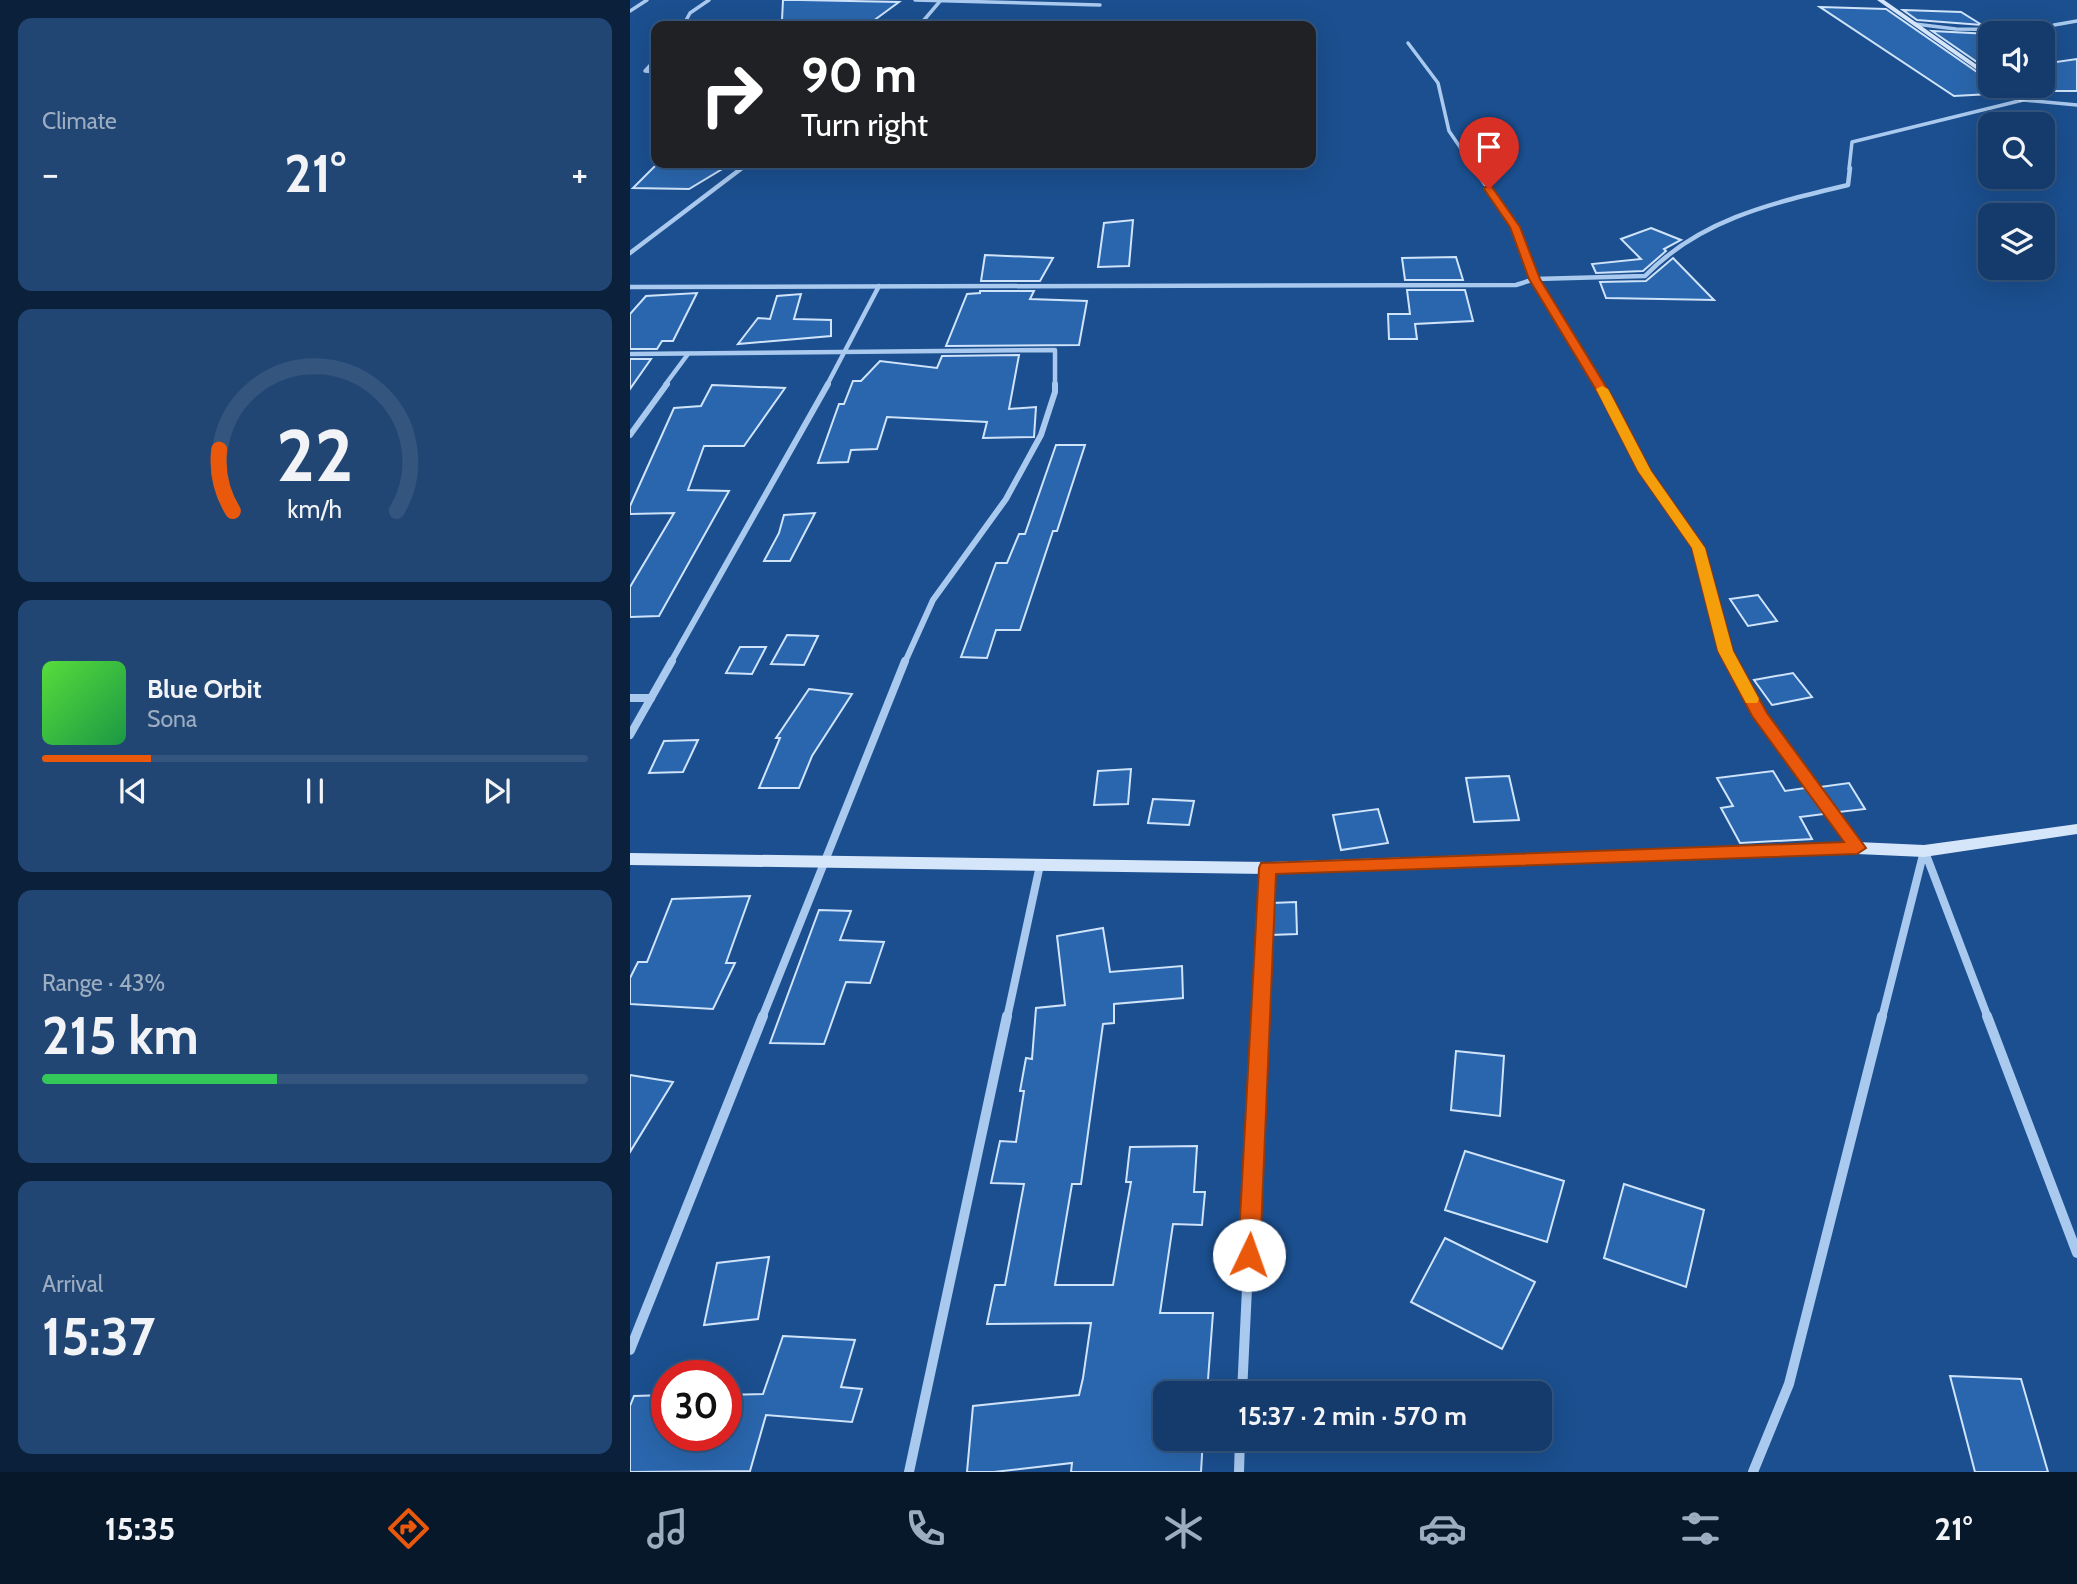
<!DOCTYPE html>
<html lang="en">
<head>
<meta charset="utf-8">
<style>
	body { margin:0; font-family:Cabin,sans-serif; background:#214673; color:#f1f3f6; height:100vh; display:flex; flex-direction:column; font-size:26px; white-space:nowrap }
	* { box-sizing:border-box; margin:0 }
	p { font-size:23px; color:#9dadc1 }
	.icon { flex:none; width:38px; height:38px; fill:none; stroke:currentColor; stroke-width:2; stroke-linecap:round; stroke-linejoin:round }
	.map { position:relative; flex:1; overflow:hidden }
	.details { display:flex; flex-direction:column; gap:18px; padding:18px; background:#0b203b; width:630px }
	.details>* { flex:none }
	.hud { position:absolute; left:21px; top:21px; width:665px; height:147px; border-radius:14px; box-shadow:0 7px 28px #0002,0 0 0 2px #33557e; background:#202124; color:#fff; overflow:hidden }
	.fabs { position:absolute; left:1348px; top:21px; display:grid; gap:14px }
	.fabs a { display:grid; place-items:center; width:77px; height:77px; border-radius:14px; background:#143b6b; box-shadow:0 7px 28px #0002,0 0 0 2px #33557e; font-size:35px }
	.speed { position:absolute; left:21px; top:1360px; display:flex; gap:14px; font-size:35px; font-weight:700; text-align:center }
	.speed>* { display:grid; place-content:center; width:91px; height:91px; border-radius:50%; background:#143b6b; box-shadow:0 7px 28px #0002,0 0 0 2px #33557e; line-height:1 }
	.speed .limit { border:10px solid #d22; background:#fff; color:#111 }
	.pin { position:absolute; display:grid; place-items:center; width:60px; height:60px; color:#fff; margin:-72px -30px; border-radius:50% 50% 50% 0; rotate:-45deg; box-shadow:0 0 7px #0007 }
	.pin .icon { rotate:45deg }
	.me { position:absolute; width:77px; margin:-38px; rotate:3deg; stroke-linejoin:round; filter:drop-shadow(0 0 5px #0008) }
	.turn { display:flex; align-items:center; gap:24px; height:147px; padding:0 35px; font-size:32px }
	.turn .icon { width:91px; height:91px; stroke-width:2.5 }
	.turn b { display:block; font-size:49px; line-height:60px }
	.big { font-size:52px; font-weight:700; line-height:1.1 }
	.details .card { flex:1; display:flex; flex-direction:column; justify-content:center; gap:10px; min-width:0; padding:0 24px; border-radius:14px; background:#214673 }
	.details .dial { align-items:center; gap:0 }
	.dial svg { height:182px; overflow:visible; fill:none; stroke:#33557e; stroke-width:7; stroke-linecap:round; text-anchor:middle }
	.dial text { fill:#f1f3f6; stroke:none }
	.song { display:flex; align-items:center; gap:21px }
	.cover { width:84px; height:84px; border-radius:10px; background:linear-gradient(135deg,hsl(110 70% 55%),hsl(140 70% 35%)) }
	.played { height:7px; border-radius:4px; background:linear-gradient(90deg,#ea580c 20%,#33557e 20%) }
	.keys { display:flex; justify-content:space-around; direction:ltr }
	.heat { display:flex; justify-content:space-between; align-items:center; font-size:38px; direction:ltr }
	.charge { height:10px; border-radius:5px; background:linear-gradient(90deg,#34c759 43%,#33557e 0) }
	.trip { position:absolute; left:523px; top:1381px; width:399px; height:70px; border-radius:14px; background:#143b6b; box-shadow:0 7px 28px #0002,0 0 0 2px #33557e; font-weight:700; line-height:70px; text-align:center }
	.tab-bar { display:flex; height:112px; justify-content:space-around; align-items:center; background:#08182b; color:#9dadc1 }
	.tab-bar .icon { width:49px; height:49px }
	.tab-bar .selected { color:#ea580c }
	.tab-bar b { font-size:32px; color:#f1f3f6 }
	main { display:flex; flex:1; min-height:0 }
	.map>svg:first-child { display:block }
	.building { fill:#2a66ad; stroke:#cfe3fa; stroke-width:2 }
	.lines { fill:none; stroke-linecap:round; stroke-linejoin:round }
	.street-far4 { stroke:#a9c9ee; stroke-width:3.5 }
	.street-far3 { stroke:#a9c9ee; stroke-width:4.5 }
	.street-far2 { stroke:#a9c9ee; stroke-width:6 }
	.street-far1 { stroke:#a9c9ee; stroke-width:8 }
	.street { stroke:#a9c9ee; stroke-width:10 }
	.secondary { fill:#d6e6fa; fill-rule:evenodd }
	.route { fill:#ea580c; stroke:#983908; stroke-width:2 }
	.slow { fill:#f59e0b }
</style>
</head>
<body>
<main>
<section class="details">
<div class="card"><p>Climate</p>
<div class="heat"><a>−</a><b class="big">21°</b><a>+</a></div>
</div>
<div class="card dial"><svg viewBox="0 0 100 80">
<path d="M14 69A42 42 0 1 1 86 69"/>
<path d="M14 69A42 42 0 0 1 8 42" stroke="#ea580c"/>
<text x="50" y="56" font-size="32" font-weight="700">22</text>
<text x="50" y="72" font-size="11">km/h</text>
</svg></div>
<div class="card">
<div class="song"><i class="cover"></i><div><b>Blue Orbit</b><p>Sona</p></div></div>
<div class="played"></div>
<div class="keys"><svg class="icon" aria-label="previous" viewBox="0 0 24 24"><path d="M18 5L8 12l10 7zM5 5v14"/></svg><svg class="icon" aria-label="pause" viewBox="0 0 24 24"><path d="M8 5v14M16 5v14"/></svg><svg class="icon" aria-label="next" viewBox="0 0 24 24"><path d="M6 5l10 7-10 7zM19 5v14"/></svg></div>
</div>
<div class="card"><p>Range · 43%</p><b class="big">215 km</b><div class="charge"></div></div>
<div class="card"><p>Arrival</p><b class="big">15:37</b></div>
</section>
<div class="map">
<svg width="1447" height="1472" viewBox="0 0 1447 1472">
	<rect width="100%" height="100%" fill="#1b4f8f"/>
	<g class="building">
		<polygon points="153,0 171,0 269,2 239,24 152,20"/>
		<polygon points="1190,7 1256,9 1360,81 1360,94 1324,96"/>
		<polygon points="1273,10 1331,12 1352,25 1287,20"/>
		<polygon points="1302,31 1360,34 1360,71"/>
		<polygon points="1447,59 1447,91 1412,91 1412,64"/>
		<polygon points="28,163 68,163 65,165 94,168 59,189 3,188"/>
		<polygon points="503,220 499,266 468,267 474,223"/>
		<polygon points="1021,228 1051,240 1034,249 1036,251 1013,271 966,273 962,264 1011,259 991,239"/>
		<polygon points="355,255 423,258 410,281 351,281"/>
		<polygon points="826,257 833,280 775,280 772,258"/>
		<polygon points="1043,258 1084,300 976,298 970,282 1016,281"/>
		<polygon points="777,290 835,290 843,321 785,324 787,339 759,339 758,314 780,314"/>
		<polygon points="350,291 404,291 400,299 457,301 449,345 316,346 337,294 350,293"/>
		<polygon points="67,293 43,341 32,341 27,349 0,349 0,314 16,296"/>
		<polygon points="171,294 164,319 201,320 201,336 108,344 128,318 140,319 147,296"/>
		<polygon points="389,355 379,409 406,407 404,437 353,438 357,422 257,417 247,449 221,450 218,462 188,463 209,404 214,404 223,381 231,381 250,361 307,368 312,356"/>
		<polygon points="0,359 21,359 0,389"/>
		<polygon points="82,385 155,388 114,446 74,446 58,490 99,491 29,616 0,617 0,587 44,513 0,514 0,506 44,408 71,406"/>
		<polygon points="426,445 455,445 427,531 423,531 390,630 366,630 357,658 331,657 366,563 377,563 389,534 395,534"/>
		<polygon points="185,513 160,561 134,561 149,533 154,515"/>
		<polygon points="1128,595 1147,621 1118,626 1100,599"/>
		<polygon points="157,635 188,636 174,665 141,664"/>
		<polygon points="110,647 136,647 122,674 96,673"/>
		<polygon points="1163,673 1182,697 1142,705 1124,680"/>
		<polygon points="179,689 222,694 182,756 169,788 129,788 150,738 146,738"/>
		<polygon points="68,740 53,772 19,773 34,741"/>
		<polygon points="501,769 498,804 464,805 468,771"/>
		<polygon points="1143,771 1155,791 1175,788 1194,814 1170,817 1182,839 1110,843 1091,808 1103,806 1087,778"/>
		<polygon points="879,776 889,820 844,822 836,778"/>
		<polygon points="1219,783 1235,809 1209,812 1190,787"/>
		<polygon points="523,799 564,801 559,825 518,823"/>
		<polygon points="748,809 758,843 711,850 703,815"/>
		<polygon points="120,896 96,963 105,963 83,1009 0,1004 0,978 8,962 17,962 42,899"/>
		<polygon points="666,902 667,934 640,935 642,903"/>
		<polygon points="189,910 221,911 210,940 254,942 240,983 216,982 194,1044 140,1043"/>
		<polygon points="473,928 480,972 552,966 553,998 484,1004 484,1023 473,1024 451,1184 442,1184 425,1285 483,1285 501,1182 496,1182 500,1147 567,1146 564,1192 575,1192 572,1225 543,1224 530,1313 583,1313 577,1393 536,1393 536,1438 573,1438 571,1472 441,1472 442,1463 364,1472 337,1472 343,1406 449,1395 453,1378 461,1323 357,1324 365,1285 375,1285 394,1184 361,1183 370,1141 386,1142 394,1091 390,1091 396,1058 402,1059 406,1008 435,1005 427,936"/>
		<polygon points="826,1051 874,1056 870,1116 821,1110"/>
		<polygon points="0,1075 43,1082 0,1152"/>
		<polygon points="835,1151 934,1181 917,1242 815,1210"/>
		<polygon points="994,1184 1074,1210 1056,1287 974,1258"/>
		<polygon points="815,1238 905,1282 872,1349 781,1302"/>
		<polygon points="139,1257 128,1319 74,1325 87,1263"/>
		<polygon points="153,1336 225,1340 211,1387 232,1389 222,1422 136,1415 120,1471 0,1472 0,1406 4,1396 37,1395 37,1435 96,1435 96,1395 133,1394"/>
		<polygon points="1320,1376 1391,1379 1418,1472 1345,1472"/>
	</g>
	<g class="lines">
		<g class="street-far4">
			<polyline points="285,0 470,5"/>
			<polyline points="0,11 17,0"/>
			<polyline points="1285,24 1326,29 1415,30 1424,25 1447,21"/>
			<polyline points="53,26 60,13 79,0"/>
			<polyline points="285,26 294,20 311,0"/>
			<polyline points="778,43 808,83 819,131 845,169"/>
			<polyline points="26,59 15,71 26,72"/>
			<polyline points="110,169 118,163"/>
			<polyline points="1219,169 1222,142 1393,100 1447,105"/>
		</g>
		<g class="street-far3">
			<polyline points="844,168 885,227 905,279 969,385"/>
			<polyline points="0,253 112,168"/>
			<path d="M 0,287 L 886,285 L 905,279 L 1015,276 C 1070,219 1143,203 1218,185 L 1220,168"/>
			<polyline points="0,354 425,350 425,385"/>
			<polyline points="35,385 58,354"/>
			<polyline points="197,385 249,286"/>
		</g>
		<g class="street-far2">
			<polyline points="968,384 1015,471 1069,548 1095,651 1101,662"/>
			<polyline points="0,435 37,384"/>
			<polyline points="41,662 198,384"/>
			<polyline points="275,662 303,600 376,499 411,435 425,392 425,384"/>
		</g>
		<g class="street-far1">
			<polyline points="1100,661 1130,716 1227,848"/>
			<polyline points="0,698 21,698"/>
			<polyline points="0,735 42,661"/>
			<polyline points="1295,852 1358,1018"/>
			<polyline points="132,1018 275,661"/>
			<polyline points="377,1018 410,865"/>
			<polyline points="630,1018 637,868"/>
			<polyline points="1252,1018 1294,851"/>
		</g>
		<g class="street">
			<polyline points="1357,1016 1447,1253"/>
			<polyline points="0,1350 133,1016"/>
			<polyline points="612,1393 630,1016"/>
			<polyline points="279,1472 377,1016"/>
			<polyline points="609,1472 610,1438"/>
			<polyline points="1123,1472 1159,1384 1252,1016"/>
		</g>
		<g class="secondary">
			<polygon points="1247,0 1254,0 1360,74 1360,79"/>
			<polygon points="1370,86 1377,86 1397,100 1390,102"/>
			<polygon points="1447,824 1447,834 1294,857 1227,854 637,874 0,865 0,853 637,862 1227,842 1294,845"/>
		</g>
	</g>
	<polygon class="route" points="855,187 862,187 890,227 910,279 983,398 1021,471 1075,548 1103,651 1137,713 1236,848 1227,854 646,874 630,1255 627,1262 619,1265 611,1262 608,1255 629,868 631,863 1214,842 1122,716 1088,651 1062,548 1008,471 971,398 899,279 880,227 854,189"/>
	<polygon class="slow" points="972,386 978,389 1021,471 1075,548 1103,651 1129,699 1127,703 1116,703 1088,651 1062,548 1008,471 966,389"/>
</svg>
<div class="fabs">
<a><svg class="icon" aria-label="sound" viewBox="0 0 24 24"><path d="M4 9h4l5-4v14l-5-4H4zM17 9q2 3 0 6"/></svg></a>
<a><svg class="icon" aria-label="search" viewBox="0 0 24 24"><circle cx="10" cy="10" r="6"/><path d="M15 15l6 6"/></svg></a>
<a><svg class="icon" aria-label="layers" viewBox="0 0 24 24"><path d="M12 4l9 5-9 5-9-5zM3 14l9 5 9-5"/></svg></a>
</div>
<div class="speed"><div class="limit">30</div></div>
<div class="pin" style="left:859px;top:189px;background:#d93025"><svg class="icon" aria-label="arrive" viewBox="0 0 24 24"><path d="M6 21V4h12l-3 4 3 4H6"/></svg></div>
<svg class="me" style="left:619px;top:1255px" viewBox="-20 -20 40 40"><circle r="19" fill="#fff"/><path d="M0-13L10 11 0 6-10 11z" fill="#ea580c"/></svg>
<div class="trip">15:37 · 2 min · 570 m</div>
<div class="hud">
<div class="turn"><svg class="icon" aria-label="right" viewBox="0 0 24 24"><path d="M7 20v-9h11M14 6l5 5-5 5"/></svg><div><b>90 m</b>Turn right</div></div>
</div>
</div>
</main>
<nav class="tab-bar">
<b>15:35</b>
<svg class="icon selected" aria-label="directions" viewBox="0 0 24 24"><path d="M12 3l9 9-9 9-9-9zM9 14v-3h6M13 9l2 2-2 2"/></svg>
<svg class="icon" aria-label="music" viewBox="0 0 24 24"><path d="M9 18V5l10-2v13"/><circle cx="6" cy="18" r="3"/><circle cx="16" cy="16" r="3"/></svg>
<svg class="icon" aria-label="phone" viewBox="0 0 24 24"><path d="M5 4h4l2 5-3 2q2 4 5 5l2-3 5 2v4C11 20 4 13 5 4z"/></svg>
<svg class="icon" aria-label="climate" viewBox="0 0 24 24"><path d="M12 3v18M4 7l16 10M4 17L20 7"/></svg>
<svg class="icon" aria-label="car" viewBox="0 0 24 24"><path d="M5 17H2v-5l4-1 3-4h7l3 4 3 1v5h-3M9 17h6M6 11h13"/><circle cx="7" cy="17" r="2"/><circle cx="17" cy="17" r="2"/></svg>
<svg class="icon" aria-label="filters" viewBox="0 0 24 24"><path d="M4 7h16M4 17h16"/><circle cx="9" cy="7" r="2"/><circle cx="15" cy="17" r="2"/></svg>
<b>21°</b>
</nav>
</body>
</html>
